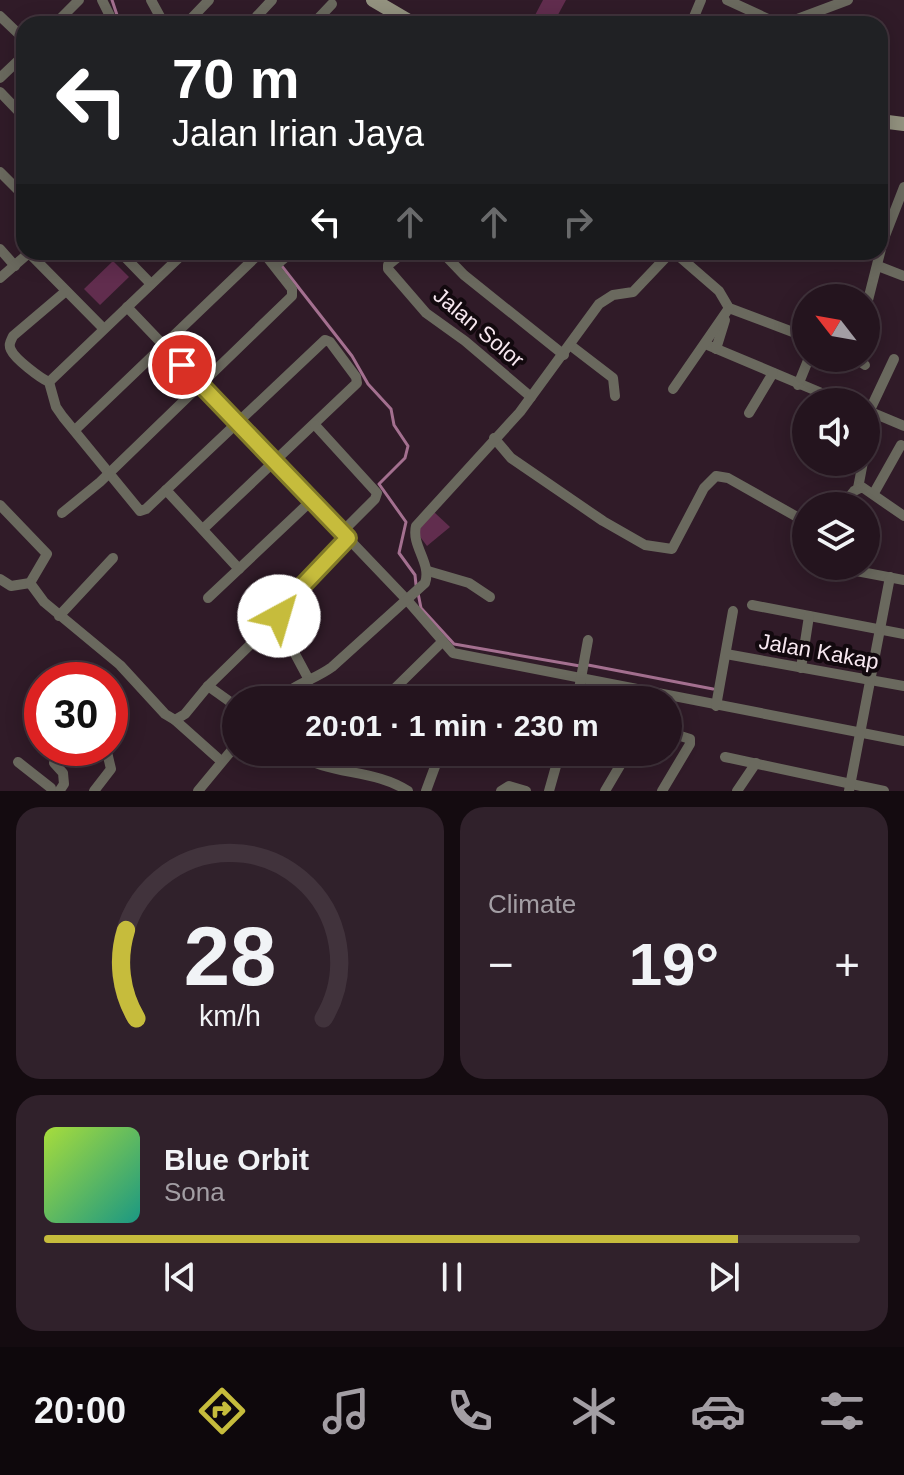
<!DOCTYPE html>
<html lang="en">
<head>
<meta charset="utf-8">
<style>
	body { margin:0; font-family:Arial,sans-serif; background:#30212b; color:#f1f3f6; height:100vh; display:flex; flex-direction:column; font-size:30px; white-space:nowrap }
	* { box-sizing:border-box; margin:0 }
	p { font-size:26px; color:#a39ea4 }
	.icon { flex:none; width:44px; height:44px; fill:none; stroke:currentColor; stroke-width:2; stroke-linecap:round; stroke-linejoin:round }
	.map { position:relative; height:791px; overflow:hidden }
	.side { display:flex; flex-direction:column; gap:16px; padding:16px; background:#140b10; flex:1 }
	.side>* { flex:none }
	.guide { position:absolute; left:16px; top:16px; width:872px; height:244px; border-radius:24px; box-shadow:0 4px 20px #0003,0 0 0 2px #41333c; background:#202124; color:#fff; overflow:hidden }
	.needle { width:52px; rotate:301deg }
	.buttons { position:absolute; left:792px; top:284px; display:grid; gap:16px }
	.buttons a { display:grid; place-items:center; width:88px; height:88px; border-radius:50%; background:#24141e; box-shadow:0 4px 20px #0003,0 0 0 2px #41333c; font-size:40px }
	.speed { position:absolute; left:24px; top:662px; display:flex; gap:16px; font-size:40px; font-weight:700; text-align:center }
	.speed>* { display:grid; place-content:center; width:104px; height:104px; border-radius:50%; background:#24141e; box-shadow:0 4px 20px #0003,0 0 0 2px #41333c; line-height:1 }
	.speed .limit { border:12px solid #d22; background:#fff; color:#111 }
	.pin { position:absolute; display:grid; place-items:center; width:68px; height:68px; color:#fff; margin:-34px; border:4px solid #fff; border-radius:50%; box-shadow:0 2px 8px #0007 }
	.me { position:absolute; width:88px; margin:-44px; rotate:39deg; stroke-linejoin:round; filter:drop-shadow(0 0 6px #0008) }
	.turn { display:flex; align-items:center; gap:28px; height:168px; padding:0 24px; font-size:36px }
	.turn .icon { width:104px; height:104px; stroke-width:2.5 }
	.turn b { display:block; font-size:56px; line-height:68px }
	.lanes { display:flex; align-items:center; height:76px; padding:0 24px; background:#0003; justify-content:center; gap:40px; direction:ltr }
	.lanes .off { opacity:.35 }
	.big { font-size:60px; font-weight:800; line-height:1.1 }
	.side .widget { flex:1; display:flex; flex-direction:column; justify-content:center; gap:12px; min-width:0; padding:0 28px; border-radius:24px; background:#30212b }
	.side .dial { align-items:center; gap:0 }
	.dial svg { height:208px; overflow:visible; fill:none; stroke:#41333c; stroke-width:7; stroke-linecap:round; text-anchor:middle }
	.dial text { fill:#f1f3f6; stroke:none }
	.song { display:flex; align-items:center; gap:24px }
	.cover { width:96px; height:96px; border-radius:12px; background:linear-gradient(135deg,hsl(80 70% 55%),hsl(170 70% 35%)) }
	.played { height:8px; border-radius:4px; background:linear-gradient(90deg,#c6bc3c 85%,#41333c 85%) }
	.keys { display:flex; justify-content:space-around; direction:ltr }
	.heat { display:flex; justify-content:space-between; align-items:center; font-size:44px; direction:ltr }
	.side .tiles { flex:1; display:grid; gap:16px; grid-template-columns:1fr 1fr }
	.widget:last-child { grid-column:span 2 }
	.trip { position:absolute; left:222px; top:686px; width:460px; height:80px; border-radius:40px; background:#24141e; box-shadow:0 4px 20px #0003,0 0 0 2px #41333c; font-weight:800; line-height:80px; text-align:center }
	.menu { display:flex; height:128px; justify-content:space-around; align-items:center; background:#0e080c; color:#a39ea4 }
	.menu .icon { width:56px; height:56px }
	.menu .active { color:#c6bc3c }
	.menu b { font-size:36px; color:#f1f3f6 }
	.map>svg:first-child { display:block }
	.green { fill:#612d4e }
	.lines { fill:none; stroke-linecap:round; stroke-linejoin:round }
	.stream { stroke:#a47090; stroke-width:3 }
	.street { stroke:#6a695e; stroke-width:10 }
	.secondary { stroke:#93927f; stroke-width:14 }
	.route-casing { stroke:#817a27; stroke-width:20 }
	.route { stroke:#c6bc3c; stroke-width:14 }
	.labels { text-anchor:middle; stroke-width:8; stroke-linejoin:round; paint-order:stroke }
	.street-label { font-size:22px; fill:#f7e8f0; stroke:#12090e }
</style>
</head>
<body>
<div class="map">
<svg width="904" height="791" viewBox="0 0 904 791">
	<rect width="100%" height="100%" fill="#301b28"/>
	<g class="green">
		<polygon points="543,0 566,0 553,24 541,24 533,19"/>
		<polygon points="113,261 129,277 100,305 84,289"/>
		<polygon points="434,512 450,527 427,546 418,534 419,529"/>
	</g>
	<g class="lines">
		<g class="stream">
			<polyline points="112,0 120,24"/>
			<polyline points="281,265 352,356 368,384 391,409 394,425 408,446 405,458 379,484 406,522 399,553 415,575 416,585"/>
			<polyline points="418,593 421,608 454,644 580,666"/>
			<polyline points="588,665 713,689"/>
		</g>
		<g class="street">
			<polyline points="102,0 114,24"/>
			<polyline points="151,0 164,24"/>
			<polyline points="727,0 779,24"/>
			<polyline points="0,16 24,39"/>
			<polyline points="55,24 79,0"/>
			<polyline points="186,24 209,0"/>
			<polyline points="253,24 257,16 272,0"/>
			<polyline points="313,24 332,4"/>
			<polyline points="691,24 701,0"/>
			<polyline points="784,24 848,0"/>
			<polyline points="0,78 24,55"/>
			<polyline points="0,92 24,117"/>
			<polyline points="0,172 24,196"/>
			<polyline points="0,249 15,266"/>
			<polyline points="120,252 151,284"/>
			<polyline points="404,252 388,265 388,269 426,313 465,341 531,397"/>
			<polyline points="442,252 464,275 564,355"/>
			<polyline points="674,252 719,291 729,308 806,337"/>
			<polyline points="29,253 103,328"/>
			<polyline points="275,266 292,252"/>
			<polyline points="878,266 904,276"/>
			<polyline points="0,278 30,252"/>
			<path d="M 66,291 L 13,336 C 11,341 8,344 11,350 C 15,359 40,378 49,382 L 56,407 L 63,417 L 140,511 L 146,509 L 325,340 L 330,342 L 356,377 L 357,383 L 203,529"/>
			<polyline points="127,307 407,600 453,653 904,741"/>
			<polyline points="866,308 883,241 904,187"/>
			<polyline points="705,344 843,402"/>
			<polyline points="570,345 613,378 615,396"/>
			<polyline points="716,349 725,320"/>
			<polyline points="855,358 865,365"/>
			<polyline points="49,382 185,252"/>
			<polyline points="798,385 809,358"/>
			<polyline points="673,389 729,308"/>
			<polyline points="866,410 904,426"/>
			<polyline points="869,412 894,359"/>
			<polyline points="749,413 773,373"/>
			<polyline points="315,425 377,493 375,499 342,532"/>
			<polyline points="75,430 261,252"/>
			<polyline points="494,438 511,458 603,521 645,545 672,549 704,488 716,476 728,478 806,522"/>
			<polyline points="858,488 863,462"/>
			<polyline points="166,490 239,569"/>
			<polyline points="874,493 901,445"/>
			<polyline points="0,505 47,554 30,583"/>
			<polyline points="842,506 854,491 862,487 904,516"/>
			<polyline points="62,513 100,482 292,296 292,289 263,252"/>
			<polyline points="830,566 904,580"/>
			<polyline points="428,571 469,583 490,597"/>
			<polyline points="0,579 11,586 30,583"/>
			<polyline points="30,583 44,602 120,665 165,714 175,720 221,761"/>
			<polyline points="208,598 312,500"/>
			<polyline points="752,605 904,634"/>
			<polyline points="59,616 113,558"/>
			<polyline points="726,654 904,686"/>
			<polyline points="801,668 809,616"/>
			<polyline points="309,680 279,624 281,609 348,538"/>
			<polyline points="208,686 236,706"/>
			<path d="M 278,700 C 294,684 314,680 332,667 L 425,583 C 432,563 411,546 416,526 L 520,412 L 599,304 L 613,295 L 633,292 L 671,252"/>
			<polyline points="383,700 442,642"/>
			<polyline points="577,700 588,640"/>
			<polyline points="716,706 733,611"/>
			<polyline points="175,720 185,714 208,686 255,640"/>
			<path d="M 294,752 C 328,776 373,768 408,791"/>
			<polyline points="725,757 884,791"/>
			<polyline points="18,762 51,788"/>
			<polyline points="54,763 63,773 64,784 60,790"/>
			<polyline points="94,791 111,769 106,748"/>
			<polyline points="198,791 236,745"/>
			<polyline points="426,791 440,753"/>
			<polyline points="501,791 509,786 526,791"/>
			<polyline points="549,791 560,752"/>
			<polyline points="605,791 628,752"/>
			<polyline points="662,791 690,744 690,739 668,732"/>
			<polyline points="737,791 756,763"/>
			<polyline points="849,791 890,577"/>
		</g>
		<g class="secondary">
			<polyline points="373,0 414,24"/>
			<polyline points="880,121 904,124"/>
		</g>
	</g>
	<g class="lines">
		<g class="route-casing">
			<polyline id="route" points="182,365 348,538 287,602 279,616"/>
		</g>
		<use href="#route" class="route"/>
	</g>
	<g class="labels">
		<g class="street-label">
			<text transform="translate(479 327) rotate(40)" y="8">Jalan Solor</text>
			<text transform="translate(819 651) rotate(10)" y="8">Jalan Kakap</text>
		</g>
	</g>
</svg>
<div class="buttons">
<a><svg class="needle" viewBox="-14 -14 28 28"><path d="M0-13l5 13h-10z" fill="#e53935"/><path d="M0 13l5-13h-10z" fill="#a39ea4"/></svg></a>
<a><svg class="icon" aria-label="sound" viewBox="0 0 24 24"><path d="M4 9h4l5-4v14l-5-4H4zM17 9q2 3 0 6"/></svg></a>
<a><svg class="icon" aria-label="layers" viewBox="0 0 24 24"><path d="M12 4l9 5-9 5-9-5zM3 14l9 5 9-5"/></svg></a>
</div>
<div class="speed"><div class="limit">30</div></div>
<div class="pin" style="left:182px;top:365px;background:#d93025"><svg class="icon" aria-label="arrive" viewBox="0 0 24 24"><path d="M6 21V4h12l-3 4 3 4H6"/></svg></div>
<svg class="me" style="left:279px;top:616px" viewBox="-20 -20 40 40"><circle r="19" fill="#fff"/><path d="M0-13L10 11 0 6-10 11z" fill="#c6bc3c"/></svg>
<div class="trip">20:01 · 1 min · 230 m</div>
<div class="guide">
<div class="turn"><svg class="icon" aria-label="left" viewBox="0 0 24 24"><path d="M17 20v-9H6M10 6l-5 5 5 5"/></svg><div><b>70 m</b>Jalan Irian Jaya</div></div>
<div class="lanes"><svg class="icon" aria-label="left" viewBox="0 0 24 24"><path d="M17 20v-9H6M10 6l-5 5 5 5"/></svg><svg class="icon off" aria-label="ahead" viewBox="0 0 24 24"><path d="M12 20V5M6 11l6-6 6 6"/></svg><svg class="icon off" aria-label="ahead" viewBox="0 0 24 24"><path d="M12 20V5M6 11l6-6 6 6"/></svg><svg class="icon off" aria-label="right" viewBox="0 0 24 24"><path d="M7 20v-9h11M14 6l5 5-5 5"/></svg></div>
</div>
</div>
<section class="side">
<div class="tiles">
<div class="widget dial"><svg viewBox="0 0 100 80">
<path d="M14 69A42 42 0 1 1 86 69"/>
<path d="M14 69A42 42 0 0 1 10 35" stroke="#c6bc3c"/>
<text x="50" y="56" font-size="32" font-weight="700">28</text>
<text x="50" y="72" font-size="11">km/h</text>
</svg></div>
<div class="widget"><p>Climate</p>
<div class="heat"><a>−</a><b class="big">19°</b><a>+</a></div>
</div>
<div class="widget">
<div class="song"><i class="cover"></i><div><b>Blue Orbit</b><p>Sona</p></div></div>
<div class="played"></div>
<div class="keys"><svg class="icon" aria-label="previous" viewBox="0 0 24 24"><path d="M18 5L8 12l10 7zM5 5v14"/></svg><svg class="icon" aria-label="pause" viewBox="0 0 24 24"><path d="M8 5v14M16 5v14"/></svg><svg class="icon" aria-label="next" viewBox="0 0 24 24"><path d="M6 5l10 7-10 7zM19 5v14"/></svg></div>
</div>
</div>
</section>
<nav class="menu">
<b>20:00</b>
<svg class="icon active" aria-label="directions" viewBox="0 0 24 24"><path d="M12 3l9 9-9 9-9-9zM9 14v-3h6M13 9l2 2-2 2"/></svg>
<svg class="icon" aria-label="music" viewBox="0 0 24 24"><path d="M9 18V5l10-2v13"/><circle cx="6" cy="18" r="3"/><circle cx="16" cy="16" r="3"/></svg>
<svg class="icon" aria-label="phone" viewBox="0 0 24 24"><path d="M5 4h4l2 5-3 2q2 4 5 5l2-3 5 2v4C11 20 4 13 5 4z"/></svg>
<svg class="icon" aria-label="climate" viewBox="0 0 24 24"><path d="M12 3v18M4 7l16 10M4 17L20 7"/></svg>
<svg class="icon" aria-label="car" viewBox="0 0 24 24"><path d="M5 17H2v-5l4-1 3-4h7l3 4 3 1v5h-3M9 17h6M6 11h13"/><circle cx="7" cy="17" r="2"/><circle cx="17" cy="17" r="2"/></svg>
<svg class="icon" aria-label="filters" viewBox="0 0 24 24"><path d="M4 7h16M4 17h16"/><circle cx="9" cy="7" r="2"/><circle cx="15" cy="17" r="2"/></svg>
</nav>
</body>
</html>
